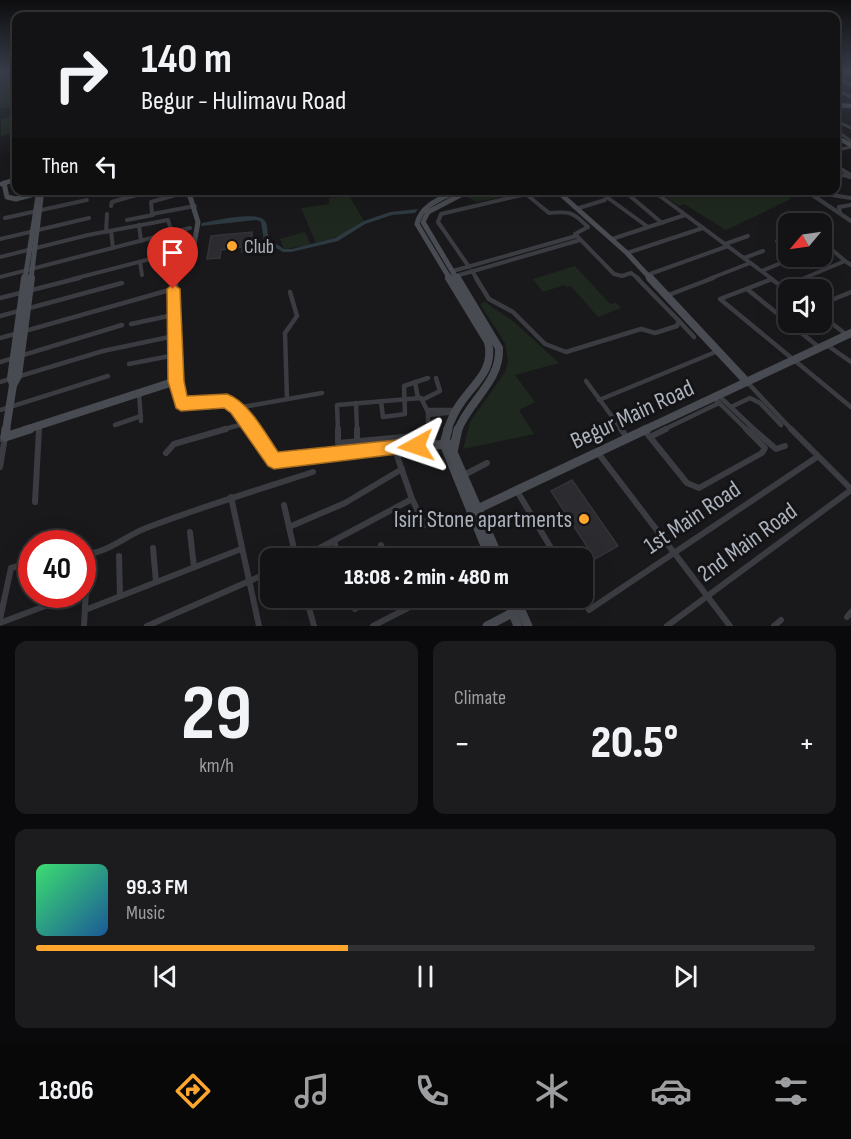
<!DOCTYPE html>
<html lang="en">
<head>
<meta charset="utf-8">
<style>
	body { margin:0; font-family:"Sofia Sans Condensed",sans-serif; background:#1c1c1e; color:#f1f3f6; height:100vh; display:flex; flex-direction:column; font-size:22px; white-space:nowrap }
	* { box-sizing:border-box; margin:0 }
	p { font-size:20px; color:#9d9ea0 }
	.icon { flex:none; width:33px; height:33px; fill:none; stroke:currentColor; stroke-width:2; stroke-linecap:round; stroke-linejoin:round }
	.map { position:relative; height:626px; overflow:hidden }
	.sheet { display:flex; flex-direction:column; gap:15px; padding:15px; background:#0a0a0c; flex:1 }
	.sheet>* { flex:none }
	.banner { position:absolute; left:12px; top:12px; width:828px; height:183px; border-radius:12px; box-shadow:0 6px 24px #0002,0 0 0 2px #323234; background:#131315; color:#f1f3f6; overflow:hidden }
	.needle { width:39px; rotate:241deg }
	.fabs { position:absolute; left:778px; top:213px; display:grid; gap:12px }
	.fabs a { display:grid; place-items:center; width:54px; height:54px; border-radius:12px; background:#131315; box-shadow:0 6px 24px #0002,0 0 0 2px #323234; font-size:30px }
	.speed { position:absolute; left:18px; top:530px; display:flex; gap:12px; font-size:30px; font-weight:700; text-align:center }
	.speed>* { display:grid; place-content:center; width:78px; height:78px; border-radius:50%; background:#131315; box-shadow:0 6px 24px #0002,0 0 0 2px #323234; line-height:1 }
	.speed .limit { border:9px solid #d22; background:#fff; color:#111 }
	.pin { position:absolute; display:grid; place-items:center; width:51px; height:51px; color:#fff; margin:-62px -26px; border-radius:50% 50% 50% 0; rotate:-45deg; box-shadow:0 0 6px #0007 }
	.pin .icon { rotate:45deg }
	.me { position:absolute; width:66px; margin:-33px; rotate:265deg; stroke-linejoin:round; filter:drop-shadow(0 0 4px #0008) }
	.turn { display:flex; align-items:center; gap:21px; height:126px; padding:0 30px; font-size:27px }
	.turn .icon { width:78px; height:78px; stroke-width:2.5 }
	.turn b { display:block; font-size:42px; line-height:51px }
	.then { display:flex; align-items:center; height:57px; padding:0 30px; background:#0003; gap:12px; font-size:22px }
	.big { font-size:45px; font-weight:800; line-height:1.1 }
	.sheet .tile { flex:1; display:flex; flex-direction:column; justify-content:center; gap:9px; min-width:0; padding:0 21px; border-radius:12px; background:#1c1c1e }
	.sheet .dial { align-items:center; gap:0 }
	.dial b { font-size:78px; line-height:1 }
	.song { display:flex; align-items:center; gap:18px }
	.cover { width:72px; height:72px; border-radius:9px; background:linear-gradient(135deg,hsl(140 70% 55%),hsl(210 70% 35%)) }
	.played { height:6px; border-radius:3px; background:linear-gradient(90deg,#ffa62e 40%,#323234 40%) }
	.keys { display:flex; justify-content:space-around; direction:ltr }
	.heat { display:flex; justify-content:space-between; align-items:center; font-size:33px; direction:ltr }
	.sheet .tiles { flex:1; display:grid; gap:15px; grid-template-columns:1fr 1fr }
	.tile:last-child { grid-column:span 2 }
	.trip { position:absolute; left:260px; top:548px; width:333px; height:60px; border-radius:12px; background:#131315; box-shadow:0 6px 24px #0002,0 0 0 2px #323234; font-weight:800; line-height:60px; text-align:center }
	.tabs { display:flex; height:96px; justify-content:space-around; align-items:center; background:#080808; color:#9d9ea0 }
	.tabs .icon { width:42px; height:42px }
	.tabs .active { color:#ffa62e }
	.tabs b { font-size:27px; color:#f1f3f6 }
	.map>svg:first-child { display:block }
	.green { fill:#1f281f }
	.water { fill:#2e3a41 }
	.building { fill:#2c2c30; stroke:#333338; stroke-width:1.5 }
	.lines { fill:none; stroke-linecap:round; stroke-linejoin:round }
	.street-far3 { stroke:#3a3c41; stroke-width:3 }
	.street-far2 { stroke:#3a3c41; stroke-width:4 }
	.street-far1 { stroke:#3a3c41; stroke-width:4.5 }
	.street { stroke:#3a3c41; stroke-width:6 }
	.secondary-far3 { stroke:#484b51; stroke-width:4.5 }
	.secondary-far2 { stroke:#484b51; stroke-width:5 }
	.secondary-far1 { stroke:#484b51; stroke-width:8 }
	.secondary { stroke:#484b51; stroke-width:9 }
	.route { fill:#ffa62e; stroke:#a66c1e; stroke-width:1.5 }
	.poi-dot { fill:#ffa62e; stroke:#141417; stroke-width:2 }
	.labels { text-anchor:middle; stroke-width:6; stroke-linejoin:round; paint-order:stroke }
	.poi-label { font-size:20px; fill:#abb2bc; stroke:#141417; text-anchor:start }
	.near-street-label { font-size:24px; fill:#abb2bc; stroke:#141417 }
	.near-poi-label { font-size:24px; fill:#abb2bc; stroke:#141417; text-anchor:end }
</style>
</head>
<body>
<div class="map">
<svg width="851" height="626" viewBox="0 0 851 626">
	<rect width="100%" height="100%" fill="#19191c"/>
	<g class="green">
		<polygon points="0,71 16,71 16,130 1,137 1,119 10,117 12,107 0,108"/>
		<polygon points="549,191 552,192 537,198 529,191 477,202 467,197 476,191"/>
		<polygon points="657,191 778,191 791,199 726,230 684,204 679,206"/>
		<polygon points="349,196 364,221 345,234 316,243 301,208 329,204 329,198"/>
		<polygon points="305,232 311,245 284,249 280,239"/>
		<polygon points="575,266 610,304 616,303 621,308 598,317 571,286 567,287 564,285 543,292 533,279"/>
		<polygon points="485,302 514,322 559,363 515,375 535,402 519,410 534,434 463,449 470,422 505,372 508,362 505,343 480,304"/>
	</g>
	<path class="water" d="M 418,209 L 415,213 L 392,215 L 365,224 L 338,241 L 291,252 L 283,252 L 264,241 L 261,222 L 257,220 L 201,226 L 202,223 C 212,221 259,210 265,221 C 269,227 266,234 270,240 L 284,249 L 292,249 L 335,238 L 364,221 L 390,212 Z"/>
	<g class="building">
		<polygon points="252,232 252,251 242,252 242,247 221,250 220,258 207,259 211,236"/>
		<polygon points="572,480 618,546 595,559 551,491"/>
	</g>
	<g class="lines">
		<g class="street-far3">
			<polyline points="836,78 851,85"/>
			<polyline points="836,90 851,97"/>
			<polyline points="836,121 851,128"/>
			<polyline points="836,130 851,141"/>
			<polyline points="836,150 851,147"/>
		</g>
		<g class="street-far2">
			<polyline points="836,166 851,175"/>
			<polyline points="836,178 844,175 850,177"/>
			<polyline points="128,190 129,197 153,191"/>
			<polyline points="597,190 648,227"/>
			<polyline points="623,190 662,223"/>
			<polyline points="652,190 772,279"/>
			<polyline points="805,190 851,221"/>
			<polyline points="825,190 832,195 851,198"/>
			<polyline points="189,191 151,202 152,214 195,206"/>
			<polyline points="38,193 51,190"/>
			<polyline points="191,195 206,190"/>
			<polyline points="111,206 112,202 129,197"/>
			<polyline points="579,208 605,200"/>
			<polyline points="840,213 839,207 851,205"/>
			<polyline points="5,218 87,200"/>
			<polyline points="127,220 153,215"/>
			<polyline points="139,225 141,241"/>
			<polyline points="111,231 113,248"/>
			<polyline points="822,231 826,230"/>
			<polyline points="106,232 107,214"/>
			<polyline points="0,239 89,218"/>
			<polyline points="612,239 685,215"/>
			<polyline points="777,241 789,239"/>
			<polyline points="822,241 845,261"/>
			<polyline points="725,244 748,236"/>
			<polyline points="627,253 703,228"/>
			<polyline points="0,257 88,235 168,220 172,233"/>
			<polyline points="744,258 763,251"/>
			<polyline points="140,262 142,275"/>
			<path d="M 469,267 L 438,222 L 441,214 L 526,194 L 549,213 C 570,211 573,212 588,227 L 575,234 L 614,274 L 622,276 L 631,273 L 639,279"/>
			<polyline points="453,271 576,236"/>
			<polyline points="472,271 477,279"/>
			<polyline points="762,271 781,263"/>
			<polyline points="647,275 728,246"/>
			<polyline points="456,276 580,240"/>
			<polyline points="0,277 190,228"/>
			<polyline points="73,279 193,248"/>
			<polyline points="709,279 750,263"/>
			<polyline points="802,279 845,261 851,265"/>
		</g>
		<g class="street-far1">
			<polyline points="476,278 489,299 513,312 545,344 566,352 641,329 655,333 677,326 679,321 637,278"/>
			<polyline points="770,278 789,292"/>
			<polyline points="772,279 720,299 851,407"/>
			<polyline points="783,287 806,278"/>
			<polyline points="747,289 820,348"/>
			<polyline points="666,296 713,278"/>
			<polyline points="0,298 79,278"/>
			<polyline points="822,304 851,292"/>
			<polyline points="0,316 122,283"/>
			<polyline points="822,316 847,335"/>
			<polyline points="679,321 694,337"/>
			<polyline points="131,324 173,315"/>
			<polyline points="0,338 173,289"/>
			<polyline points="827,345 851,362"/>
			<polyline points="0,362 122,325"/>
			<polyline points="129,364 175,355"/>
			<polyline points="586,381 622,430"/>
			<polyline points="0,382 103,351 174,336"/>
			<polyline points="415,382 418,398"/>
			<polyline points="747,382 792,430"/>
			<polyline points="139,393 141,421"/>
			<polyline points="719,396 755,430"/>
			<polyline points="714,398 747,430"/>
			<polyline points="287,399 285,333 297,316 290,292"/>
			<polyline points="424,399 440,391 436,378"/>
			<polyline points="599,400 718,351"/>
			<polyline points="381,401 383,417 405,414 404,386 428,378"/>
			<polyline points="356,403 357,430"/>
			<polyline points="731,407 750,398 760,403 781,425"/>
			<polyline points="237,408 322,393"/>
			<polyline points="0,410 108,376"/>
			<polyline points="427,410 457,410"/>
			<polyline points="429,415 456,412"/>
			<polyline points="115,425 141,416"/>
			<polyline points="39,430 39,427"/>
			<polyline points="221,430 247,423"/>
			<polyline points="338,430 337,405 421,398 428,412 428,430"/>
			<polyline points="663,430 719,403"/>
		</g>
		<g class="street">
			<polyline points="338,429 338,443 425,435 429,429"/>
			<polyline points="357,429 357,441"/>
			<polyline points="621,429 628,439"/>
			<polyline points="753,429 776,449 785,446"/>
			<polyline points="791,429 851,489"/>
			<polyline points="645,431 687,483 699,488 762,453 765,448 746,429"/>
			<polyline points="650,437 666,429"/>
			<polyline points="0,439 5,437 0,467"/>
			<polyline points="166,453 174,444 226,429"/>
			<polyline points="598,453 730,626"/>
			<polyline points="464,475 487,463"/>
			<polyline points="517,491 557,558"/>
			<polyline points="231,497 259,626"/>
			<polyline points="412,499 425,525"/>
			<polyline points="35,502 39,429"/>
			<polyline points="284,505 296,558"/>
			<polyline points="289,527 345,503 402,469"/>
			<polyline points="190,532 194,567"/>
			<polyline points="334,541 339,558"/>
			<polyline points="381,545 386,558"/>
			<polyline points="153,548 156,582"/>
			<path d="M 82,554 C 105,555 125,536 146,528 C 201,507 257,490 313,472"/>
			<polyline points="119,556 120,596"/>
			<polyline points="301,558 412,499 394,447"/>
			<polyline points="306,597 314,626"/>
			<polyline points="351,597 355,609"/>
			<polyline points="402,597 406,609"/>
			<polyline points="581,597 589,610 817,457"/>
			<polyline points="85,610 241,549"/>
			<polyline points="847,617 851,612"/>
			<polyline points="0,619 11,568 32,562"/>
			<polyline points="0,623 77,594"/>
			<polyline points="84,626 87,572"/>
			<polyline points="147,626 270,572"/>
			<polyline points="373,626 429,597"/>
			<polyline points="667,626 851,490"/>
			<polyline points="774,626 781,620"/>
		</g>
		<g class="secondary-far3">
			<polyline points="836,105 851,106"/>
			<polyline points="836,137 851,145"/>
		</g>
		<g class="secondary-far2">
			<polyline points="4,183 7,197 16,199 38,193 41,198 31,279"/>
			<polyline points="2,184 16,179"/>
			<polyline points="556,190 627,253 651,279"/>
			<polyline points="25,279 38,196"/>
			<polyline points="173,279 190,267 198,222 188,190"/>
			<path d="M 450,279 L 417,224 C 421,204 443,198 459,190"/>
			<polyline points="457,279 423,222 428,212 470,190"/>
		</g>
		<g class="secondary-far1">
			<path d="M 174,278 L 176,381 L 181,403 C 225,401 226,393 253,430"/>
			<path d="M 457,278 L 499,348 C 501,381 469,401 458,430"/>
			<polyline points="650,278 747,382"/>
			<polyline points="13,385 11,378 25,278"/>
			<polyline points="6,430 13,385 18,376 31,278"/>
			<polyline points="25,430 176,381"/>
			<path d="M 447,430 C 451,421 454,412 460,404 C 474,383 495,370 488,342 L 449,278"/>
			<polyline points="644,430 851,333"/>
		</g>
		<g class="secondary">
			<polyline points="6,429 5,437 30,429"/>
			<polyline points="252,429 274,460 394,447 454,444"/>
			<polyline points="458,429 453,452 499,558"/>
			<polyline points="444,444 448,429"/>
			<polyline points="444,444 490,558"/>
			<polyline points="471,512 647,429"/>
			<polyline points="506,597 518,626"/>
			<polyline points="515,597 528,626"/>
			<polyline points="487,626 520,609"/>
		</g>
	</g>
	<linearGradient id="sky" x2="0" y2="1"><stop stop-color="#0e0e0f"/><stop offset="0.45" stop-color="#383e4b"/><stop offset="1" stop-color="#383e4b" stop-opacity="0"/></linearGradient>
	<rect width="851" height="159" fill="url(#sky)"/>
	<path class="route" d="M 173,284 L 180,289 L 184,381 L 187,396 L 227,394 C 249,402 265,433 278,452 L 416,438 L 422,440 L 424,446 L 422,451 L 274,469 L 268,466 L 231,413 L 224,408 L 181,411 L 176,408 L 168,381 L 167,289 Z"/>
	<g class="poi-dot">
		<circle cx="232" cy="246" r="6"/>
		<circle cx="584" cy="519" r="6"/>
	</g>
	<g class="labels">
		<g class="poi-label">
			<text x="244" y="253">Club</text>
		</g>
		<g class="near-street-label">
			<text transform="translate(632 414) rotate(-25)" y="8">Begur Main Road</text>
			<text transform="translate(692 517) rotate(-34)" y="8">1st Main Road</text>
			<text transform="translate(747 542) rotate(-36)" y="8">2nd Main Road</text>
		</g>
		<g class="near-poi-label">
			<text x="572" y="527">Isiri Stone apartments</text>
		</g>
	</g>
</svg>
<div class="fabs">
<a><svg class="needle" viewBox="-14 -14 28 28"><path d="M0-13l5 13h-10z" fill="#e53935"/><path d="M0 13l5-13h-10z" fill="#9d9ea0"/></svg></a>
<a><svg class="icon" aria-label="sound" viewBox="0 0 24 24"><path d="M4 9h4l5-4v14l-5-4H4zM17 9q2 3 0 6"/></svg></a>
</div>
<div class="speed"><div class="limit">40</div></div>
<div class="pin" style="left:173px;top:289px;background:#d93025"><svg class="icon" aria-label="arrive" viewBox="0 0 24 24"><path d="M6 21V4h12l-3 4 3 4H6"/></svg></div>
<svg class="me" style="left:416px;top:446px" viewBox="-20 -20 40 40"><path d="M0-17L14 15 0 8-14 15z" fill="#ffa62e" stroke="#fff" stroke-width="4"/></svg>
<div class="trip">18:08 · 2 min · 480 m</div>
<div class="banner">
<div class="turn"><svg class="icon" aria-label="right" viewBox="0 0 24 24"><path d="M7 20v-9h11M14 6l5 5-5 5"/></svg><div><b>140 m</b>Begur - Hulimavu Road</div></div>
<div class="then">Then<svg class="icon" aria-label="left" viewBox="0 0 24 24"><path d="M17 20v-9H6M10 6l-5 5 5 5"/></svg></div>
</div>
</div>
<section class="sheet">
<div class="tiles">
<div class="tile dial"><b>29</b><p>km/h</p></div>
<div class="tile"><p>Climate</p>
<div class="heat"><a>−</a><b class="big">20.5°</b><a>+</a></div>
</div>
<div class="tile">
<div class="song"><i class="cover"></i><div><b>99.3 FM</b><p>Music</p></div></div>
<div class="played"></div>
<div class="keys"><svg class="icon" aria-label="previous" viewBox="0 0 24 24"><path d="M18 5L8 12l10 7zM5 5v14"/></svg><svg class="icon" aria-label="pause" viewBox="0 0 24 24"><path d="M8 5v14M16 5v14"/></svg><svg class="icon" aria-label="next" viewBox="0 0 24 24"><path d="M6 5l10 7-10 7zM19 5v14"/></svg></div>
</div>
</div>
</section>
<nav class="tabs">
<b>18:06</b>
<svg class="icon active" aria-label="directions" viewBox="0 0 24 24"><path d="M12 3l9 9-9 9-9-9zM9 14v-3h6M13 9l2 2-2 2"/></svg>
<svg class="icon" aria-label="music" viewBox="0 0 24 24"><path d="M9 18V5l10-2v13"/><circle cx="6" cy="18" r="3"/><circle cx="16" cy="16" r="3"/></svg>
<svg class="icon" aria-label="phone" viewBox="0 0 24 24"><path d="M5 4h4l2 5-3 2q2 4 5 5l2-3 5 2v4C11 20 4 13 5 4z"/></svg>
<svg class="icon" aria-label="climate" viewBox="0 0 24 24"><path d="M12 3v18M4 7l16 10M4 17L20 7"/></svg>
<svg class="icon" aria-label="car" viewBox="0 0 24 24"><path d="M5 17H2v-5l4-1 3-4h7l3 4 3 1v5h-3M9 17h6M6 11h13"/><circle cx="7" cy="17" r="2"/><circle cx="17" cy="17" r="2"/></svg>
<svg class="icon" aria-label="filters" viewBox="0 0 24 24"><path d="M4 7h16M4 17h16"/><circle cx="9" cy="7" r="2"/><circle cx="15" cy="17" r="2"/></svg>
</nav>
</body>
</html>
